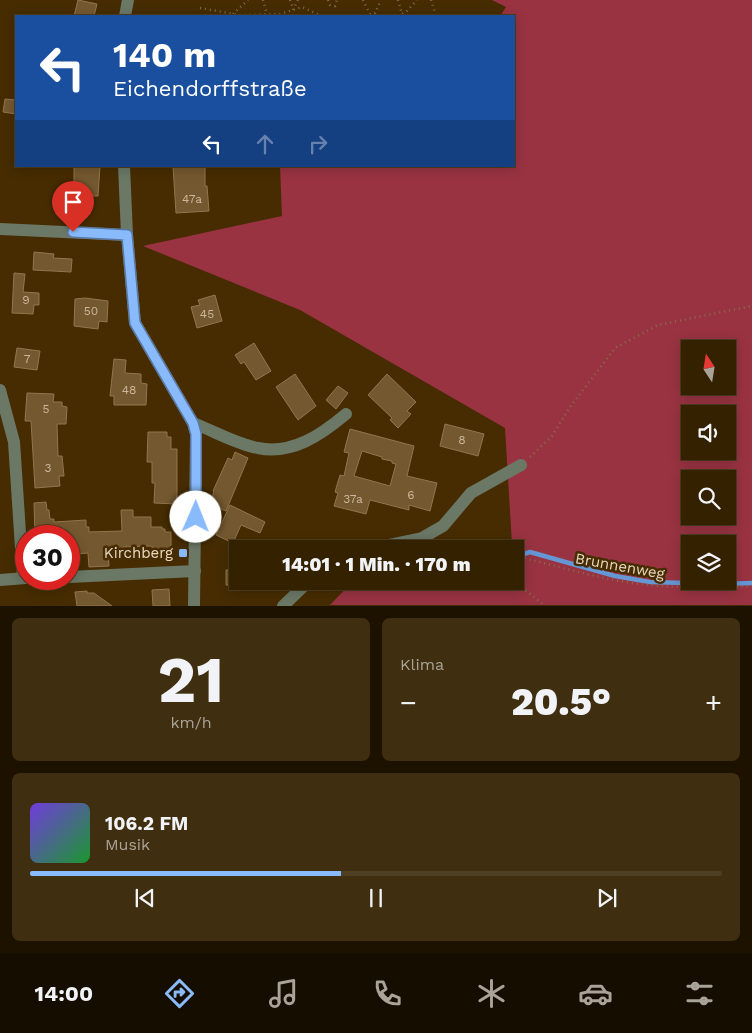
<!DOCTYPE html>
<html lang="de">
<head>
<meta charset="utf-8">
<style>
	body { margin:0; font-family:"Work Sans",sans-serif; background:#3f2e0f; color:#f1f3f6; height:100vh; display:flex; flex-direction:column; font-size:19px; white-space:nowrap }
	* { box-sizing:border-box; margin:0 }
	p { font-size:16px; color:#a9a399 }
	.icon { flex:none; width:28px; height:28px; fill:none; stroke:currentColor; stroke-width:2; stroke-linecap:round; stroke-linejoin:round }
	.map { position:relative; height:606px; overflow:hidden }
	.panel { display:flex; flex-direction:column; gap:12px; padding:12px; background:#1d1200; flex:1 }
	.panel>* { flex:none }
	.top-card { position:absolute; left:15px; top:15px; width:500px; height:152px; border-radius:0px; box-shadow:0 2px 12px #0003,0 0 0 1px #4e3e22; background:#1a4fa0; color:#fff; overflow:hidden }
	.needle { width:32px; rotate:348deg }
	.controls { position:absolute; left:681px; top:340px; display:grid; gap:10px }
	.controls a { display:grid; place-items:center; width:55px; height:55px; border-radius:0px; background:#342100; box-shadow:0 2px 12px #0003,0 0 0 1px #4e3e22; font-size:25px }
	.speed { position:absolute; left:15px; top:525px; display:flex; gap:10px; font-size:25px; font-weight:700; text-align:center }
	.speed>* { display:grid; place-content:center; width:65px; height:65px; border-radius:50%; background:#342100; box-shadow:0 2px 12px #0003,0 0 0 1px #4e3e22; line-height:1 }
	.speed .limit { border:8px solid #d22; background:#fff; color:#111 }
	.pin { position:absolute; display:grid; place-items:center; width:42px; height:42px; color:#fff; margin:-51px -21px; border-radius:50% 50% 50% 0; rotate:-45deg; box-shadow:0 0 5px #0007 }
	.pin .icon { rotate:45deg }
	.me { position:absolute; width:55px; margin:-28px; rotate:1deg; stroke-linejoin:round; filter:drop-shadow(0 0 4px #0008) }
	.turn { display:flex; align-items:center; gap:18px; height:105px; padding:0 15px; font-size:22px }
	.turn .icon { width:65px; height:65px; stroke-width:2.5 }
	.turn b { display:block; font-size:35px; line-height:42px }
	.lanes { display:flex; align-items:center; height:48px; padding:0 15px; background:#0003; justify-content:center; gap:25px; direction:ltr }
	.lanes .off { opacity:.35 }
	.big { font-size:38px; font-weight:800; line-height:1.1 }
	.panel .widget { flex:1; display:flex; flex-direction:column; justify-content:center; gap:8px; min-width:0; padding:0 18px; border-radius:8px; background:#3f2e0f }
	.panel .dial { align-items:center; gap:0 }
	.dial b { font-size:65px; line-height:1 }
	.song { display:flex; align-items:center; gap:15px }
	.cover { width:60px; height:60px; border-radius:8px; background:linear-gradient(135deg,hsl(260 70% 55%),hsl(130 70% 35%)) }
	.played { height:5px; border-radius:2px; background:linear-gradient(90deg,#89bafc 45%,#4e3e22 45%) }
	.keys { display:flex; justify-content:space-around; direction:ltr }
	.heat { display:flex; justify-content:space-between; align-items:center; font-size:28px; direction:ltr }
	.panel .tiles { flex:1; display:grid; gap:12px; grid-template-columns:1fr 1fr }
	.widget:last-child { grid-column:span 2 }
	.trip { position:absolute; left:229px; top:540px; width:295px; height:50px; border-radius:0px; background:#342100; box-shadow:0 2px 12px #0003,0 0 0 1px #4e3e22; font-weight:800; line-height:50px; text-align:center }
	.menu { display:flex; height:80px; justify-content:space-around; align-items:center; background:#150d00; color:#a9a399 }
	.menu .icon { width:35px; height:35px }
	.menu .on { color:#89bafc }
	.menu b { font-size:22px; color:#f1f3f6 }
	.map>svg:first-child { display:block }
	.green { fill:#993342; fill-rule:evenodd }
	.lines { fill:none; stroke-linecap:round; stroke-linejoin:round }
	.stream { stroke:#6597d5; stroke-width:4.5 }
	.building { fill:#74582f; stroke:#93764c; fill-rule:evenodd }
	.path { stroke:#846e4a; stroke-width:2.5; stroke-dasharray:1 4; stroke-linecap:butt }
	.minor { stroke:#6b7866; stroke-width:12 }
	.route-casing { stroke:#5979a4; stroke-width:12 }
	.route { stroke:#89bafc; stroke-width:9 }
	.poi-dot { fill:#89bafc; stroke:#462c00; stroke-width:2 }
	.labels { text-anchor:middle; stroke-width:5; stroke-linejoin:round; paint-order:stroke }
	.number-label { font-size:12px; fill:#cab79c }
	.poi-label { font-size:15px; fill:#e7d7c1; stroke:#462c00; text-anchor:end }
	.street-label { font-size:15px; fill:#e7d7c1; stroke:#462c00 }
</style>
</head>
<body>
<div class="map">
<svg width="752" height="606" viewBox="0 0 752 606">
	<rect width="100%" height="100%" fill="#462c00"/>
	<path class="green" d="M 492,0 L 752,0 L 752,605 L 330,605 L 352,582 L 355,581 L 515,581 L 515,549 L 492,549 L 512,544 L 505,428 L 300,310 L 143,246 L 282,216 L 280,166 L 514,166 L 514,16 L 500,16 L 506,7 ZM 690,349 L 728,349 L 728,386 L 690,386 ZM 690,414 L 728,414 L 728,451 L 690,451 ZM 690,479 L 728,479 L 728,516 L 690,516 ZM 690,544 L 728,544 L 728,581 L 690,581 Z"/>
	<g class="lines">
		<polyline class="stream" points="515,557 530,552 615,576 650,582 720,584 752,583"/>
	</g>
	<g class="building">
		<polygon points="78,0 97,4 94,16 74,16"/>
		<polygon points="5,99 16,100 16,114 3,112"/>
		<polygon points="74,166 100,166 98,196 74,196"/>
		<polygon points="173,166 205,166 205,186 207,186 209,211 176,213"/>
		<polygon points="34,252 54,254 53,258 72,259 71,272 33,270"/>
		<polygon points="14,273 25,274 23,292 39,293 39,305 34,305 33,314 12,313"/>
		<polygon points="215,295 222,321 197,328 191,307 200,305 198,300"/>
		<polygon points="85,298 108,301 107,322 99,321 98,329 74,326 75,299"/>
		<polygon points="254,343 271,371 256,380 244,362 241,364 235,355"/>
		<polygon points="17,348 40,351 37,370 14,367"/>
		<polygon points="114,359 126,360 125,373 141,374 141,383 147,384 146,405 114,405 114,396 110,396"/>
		<polygon points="295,374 316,406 298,420 276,387"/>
		<polygon points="387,374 416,402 407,411 411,414 398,428 390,420 392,418 368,395"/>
		<polygon points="338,386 348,393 336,409 326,400"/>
		<polygon points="27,393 54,394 53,402 62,402 62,406 67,407 66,424 57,424 58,456 62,456 64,476 59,476 60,486 35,488 31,421 25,421"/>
		<polygon points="445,424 484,434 478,456 440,446"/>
		<path d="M 350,429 L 414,446 L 407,476 L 437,483 L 430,511 L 409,505 L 409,510 L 370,500 L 366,514 L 334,506 L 338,493 L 335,492 L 340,475 L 344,476 L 349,453 L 344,452 ZM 362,451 L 382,457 L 382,459 L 392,461 L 392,463 L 396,464 L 390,486 L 354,476 Z"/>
		<polygon points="148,432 167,432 167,437 171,437 171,449 177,449 177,504 154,503 155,483 152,483 152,462 147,462"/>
		<polygon points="235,452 248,458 226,511 210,505 214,491 213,491 228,458 232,460"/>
		<polygon points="46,502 47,510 49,510 50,519 54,519 54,522 86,520 86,527 89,527 89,532 122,531 121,510 133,510 133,517 151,517 151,527 162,527 162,529 165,529 165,532 171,532 171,552 154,551 154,548 150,546 123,547 123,550 108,551 109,566 89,567 88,553 76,554 76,550 69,551 69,536 35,536 34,503"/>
		<polygon points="230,505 265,522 260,533 241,525 233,543 216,535"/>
		<polygon points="226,570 238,570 238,586 226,585"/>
		<polygon points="169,589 170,606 153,606 152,590"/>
		<polygon points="87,591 87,593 94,593 112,606 77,606 75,592"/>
	</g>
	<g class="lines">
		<g class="path">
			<polyline points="263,0 267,14"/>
			<polyline points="290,0 293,8"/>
			<polyline points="328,0 330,5 335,6 337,0"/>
			<polyline points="363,0 370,14 375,13 381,0"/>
			<polyline points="398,0 402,14 406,12 417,0"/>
			<polyline points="431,0 436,16"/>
			<polyline points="200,8 240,15 280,14 302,7 322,16"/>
			<polyline points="293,10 298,0"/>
			<polyline points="233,14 248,0"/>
			<polyline points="530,457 552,436 570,407 615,348 658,325 752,306"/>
			<polyline points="443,541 484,549"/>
			<polyline points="454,544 463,549"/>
			<path d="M 515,556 C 559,566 604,581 649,585 C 684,588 718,588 752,586"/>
			<polyline points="514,581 545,606"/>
		</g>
		<g class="minor">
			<polyline points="125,16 128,0"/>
			<polyline points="124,166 127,235 135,323 193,423 196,434 194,606"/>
			<polyline points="0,229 127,235"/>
			<polyline points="0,390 14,442 23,578"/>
			<path d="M 193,423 C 214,431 236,444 258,448 C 292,455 321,435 346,414"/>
			<polyline points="369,549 422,538 443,526 471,493 521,465"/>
			<polyline points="69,577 195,571"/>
			<polyline points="0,580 26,578"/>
			<polyline points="283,606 309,581"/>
		</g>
	</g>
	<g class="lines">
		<g class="route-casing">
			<polyline id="route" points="73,232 127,235 135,323 193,423 196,434 196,517"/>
		</g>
		<use href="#route" class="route"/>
	</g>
	<rect class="poi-dot" x="178" y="548" width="10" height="10" rx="2.5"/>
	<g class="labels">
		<g class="number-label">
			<text x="192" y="203">47a</text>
			<text x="26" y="304">9</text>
			<text x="91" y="315">50</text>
			<text x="207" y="318">45</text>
			<text x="27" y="363">7</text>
			<text x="129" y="394">48</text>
			<text x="46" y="413">5</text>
			<text x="462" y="444">8</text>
			<text x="48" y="472">3</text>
			<text x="411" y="499">6</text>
			<text x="353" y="503">37a</text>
		</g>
		<g class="poi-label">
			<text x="173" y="558">Kirchberg</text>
		</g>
		<g class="street-label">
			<text transform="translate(620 566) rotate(10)" y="5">Brunnenweg</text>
		</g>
	</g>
</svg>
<div class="controls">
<a><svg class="needle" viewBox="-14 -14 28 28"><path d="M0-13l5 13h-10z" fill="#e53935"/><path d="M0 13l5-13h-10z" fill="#a9a399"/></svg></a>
<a><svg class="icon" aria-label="sound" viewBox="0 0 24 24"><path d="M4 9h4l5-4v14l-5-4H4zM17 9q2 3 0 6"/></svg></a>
<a><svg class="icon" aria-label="search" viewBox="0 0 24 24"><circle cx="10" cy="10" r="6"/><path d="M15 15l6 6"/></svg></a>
<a><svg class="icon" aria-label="layers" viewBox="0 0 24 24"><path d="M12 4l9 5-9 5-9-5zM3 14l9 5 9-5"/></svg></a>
</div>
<div class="speed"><div class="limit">30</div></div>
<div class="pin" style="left:73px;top:232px;background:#d93025"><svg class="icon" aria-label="arrive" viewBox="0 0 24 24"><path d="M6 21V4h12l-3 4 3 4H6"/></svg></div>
<svg class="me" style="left:196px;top:517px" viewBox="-20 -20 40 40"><circle r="19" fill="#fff"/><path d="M0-13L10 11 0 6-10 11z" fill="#89bafc"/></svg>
<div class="trip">14:01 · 1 Min. · 170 m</div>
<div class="top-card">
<div class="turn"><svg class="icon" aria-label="left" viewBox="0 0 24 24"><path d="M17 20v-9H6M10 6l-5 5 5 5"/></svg><div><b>140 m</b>Eichendorffstraße</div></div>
<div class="lanes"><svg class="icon" aria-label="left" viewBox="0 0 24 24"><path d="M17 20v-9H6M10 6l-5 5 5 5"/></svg><svg class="icon off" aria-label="ahead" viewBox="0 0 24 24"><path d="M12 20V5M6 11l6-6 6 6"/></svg><svg class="icon off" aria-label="right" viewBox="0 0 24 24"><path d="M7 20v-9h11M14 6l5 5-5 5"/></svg></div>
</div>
</div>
<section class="panel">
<div class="tiles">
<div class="widget dial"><b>21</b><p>km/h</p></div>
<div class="widget"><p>Klima</p>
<div class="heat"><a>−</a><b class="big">20.5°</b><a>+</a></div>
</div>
<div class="widget">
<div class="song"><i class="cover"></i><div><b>106.2 FM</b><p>Musik</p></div></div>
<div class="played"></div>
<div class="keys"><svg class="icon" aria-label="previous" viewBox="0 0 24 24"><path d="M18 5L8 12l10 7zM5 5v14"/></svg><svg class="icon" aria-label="pause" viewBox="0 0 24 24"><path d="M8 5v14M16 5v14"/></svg><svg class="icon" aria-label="next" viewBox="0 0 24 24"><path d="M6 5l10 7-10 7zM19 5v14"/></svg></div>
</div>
</div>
</section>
<nav class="menu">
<b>14:00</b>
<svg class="icon on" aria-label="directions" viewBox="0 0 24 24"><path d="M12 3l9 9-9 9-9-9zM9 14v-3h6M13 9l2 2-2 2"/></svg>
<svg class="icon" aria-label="music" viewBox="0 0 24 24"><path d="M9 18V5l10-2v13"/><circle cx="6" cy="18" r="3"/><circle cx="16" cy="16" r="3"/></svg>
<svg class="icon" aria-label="phone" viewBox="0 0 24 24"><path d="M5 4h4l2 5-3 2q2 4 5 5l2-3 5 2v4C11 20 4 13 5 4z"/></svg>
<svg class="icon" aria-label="climate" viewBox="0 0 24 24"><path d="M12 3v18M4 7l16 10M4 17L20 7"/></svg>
<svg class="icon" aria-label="car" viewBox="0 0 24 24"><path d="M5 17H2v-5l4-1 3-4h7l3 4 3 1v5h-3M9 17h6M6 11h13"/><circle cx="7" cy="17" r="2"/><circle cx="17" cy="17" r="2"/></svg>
<svg class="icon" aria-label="filters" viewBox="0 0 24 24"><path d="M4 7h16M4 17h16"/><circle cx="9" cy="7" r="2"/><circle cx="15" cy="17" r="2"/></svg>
</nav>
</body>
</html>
